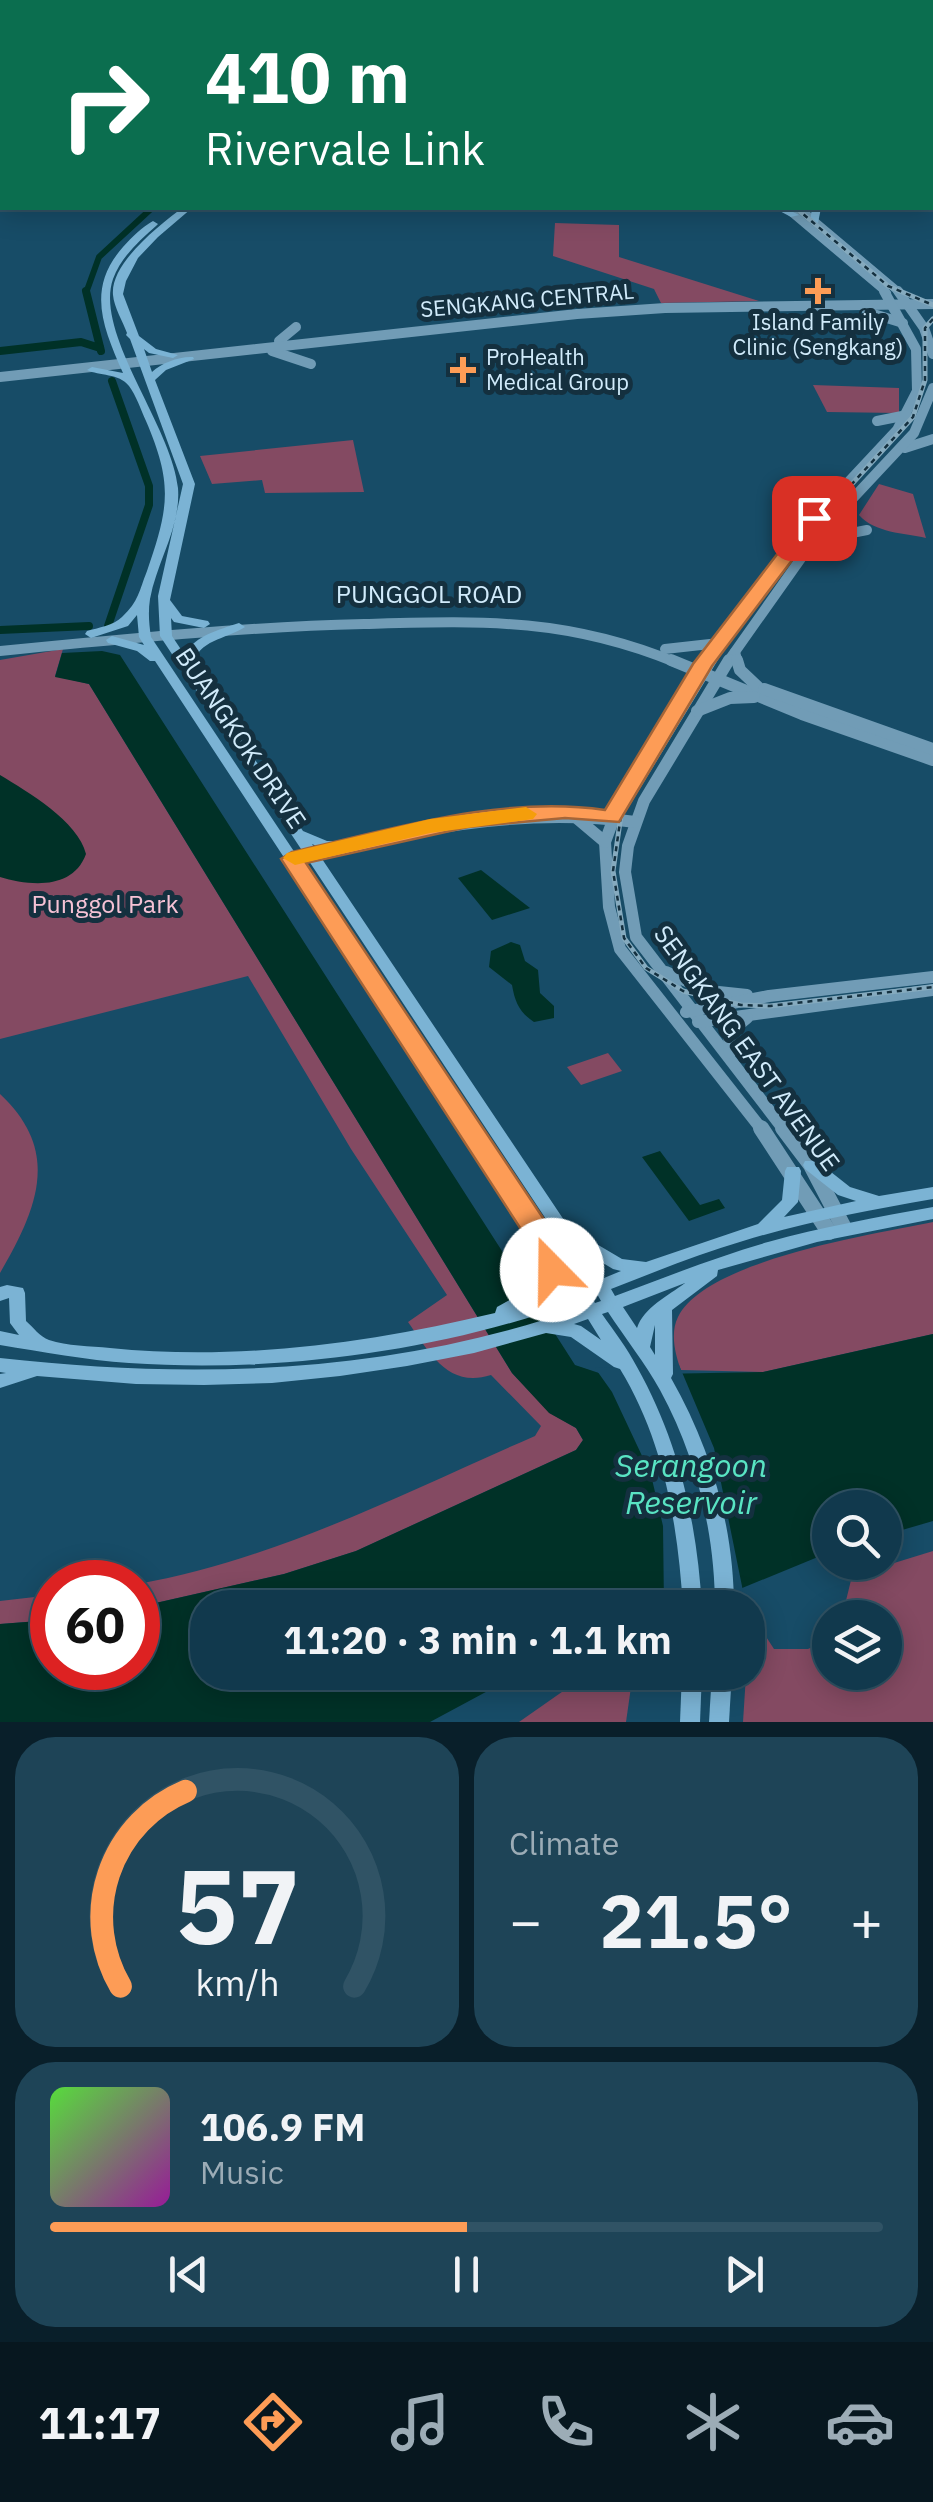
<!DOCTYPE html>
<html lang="en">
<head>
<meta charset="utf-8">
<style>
	body { margin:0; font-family:"IBM Plex Sans",sans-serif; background:#1e4457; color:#f1f3f6; height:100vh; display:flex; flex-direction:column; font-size:38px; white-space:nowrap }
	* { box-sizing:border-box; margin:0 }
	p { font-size:32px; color:#9cacb6 }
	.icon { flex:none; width:55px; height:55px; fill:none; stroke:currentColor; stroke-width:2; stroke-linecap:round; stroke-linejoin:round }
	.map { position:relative; height:1722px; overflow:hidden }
	.panel { display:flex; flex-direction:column; gap:15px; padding:15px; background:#091f2a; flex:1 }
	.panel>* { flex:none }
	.top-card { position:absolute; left:0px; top:0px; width:935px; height:210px; box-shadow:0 5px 25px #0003,0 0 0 2px #305365; background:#0b6e4f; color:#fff; overflow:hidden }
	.buttons { position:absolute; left:812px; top:1490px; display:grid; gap:20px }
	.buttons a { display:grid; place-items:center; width:90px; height:90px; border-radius:50%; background:#11394d; box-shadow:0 5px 25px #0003,0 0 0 2px #305365; font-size:50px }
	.speed { position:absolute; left:30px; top:1560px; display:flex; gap:20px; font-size:50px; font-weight:700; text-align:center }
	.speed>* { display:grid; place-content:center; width:130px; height:130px; border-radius:50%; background:#11394d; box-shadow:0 5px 25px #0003,0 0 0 2px #305365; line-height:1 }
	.speed .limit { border:15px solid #d22; background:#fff; color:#111 }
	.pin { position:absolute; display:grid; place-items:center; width:85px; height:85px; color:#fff; margin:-42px; border-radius:20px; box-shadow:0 5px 15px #0006 }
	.me { position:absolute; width:110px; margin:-55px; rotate:338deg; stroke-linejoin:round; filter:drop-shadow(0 0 8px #0008) }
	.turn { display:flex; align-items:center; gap:35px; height:210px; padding:0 40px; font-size:45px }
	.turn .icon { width:130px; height:130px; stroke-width:2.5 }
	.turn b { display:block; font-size:70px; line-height:85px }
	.big { font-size:75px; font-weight:800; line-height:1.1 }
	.panel .tile { flex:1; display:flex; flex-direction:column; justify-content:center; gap:15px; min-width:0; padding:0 35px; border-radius:40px; background:#1e4457 }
	.panel .dial { align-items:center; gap:0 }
	.dial svg { height:260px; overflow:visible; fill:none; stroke:#305365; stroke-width:7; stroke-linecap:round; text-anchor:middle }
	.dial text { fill:#f1f3f6; stroke:none }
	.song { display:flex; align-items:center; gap:30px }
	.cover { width:120px; height:120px; border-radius:15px; background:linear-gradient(135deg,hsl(110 70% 55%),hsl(300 70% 35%)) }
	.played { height:10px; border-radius:5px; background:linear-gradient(90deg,#fd9c56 50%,#305365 50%) }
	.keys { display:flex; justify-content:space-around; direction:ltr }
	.heat { display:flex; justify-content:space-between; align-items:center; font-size:55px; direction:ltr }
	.panel .tiles { flex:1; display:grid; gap:15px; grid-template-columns:1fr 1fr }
	.tile:last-child { grid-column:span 2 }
	.trip { position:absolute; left:190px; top:1590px; width:575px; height:100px; border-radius:40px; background:#11394d; box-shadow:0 5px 25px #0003,0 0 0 2px #305365; font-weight:800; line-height:100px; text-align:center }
	.tab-bar { display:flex; height:160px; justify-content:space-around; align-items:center; background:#07171f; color:#9cacb6 }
	.tab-bar .icon { width:70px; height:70px }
	.tab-bar .current { color:#fd9c56 }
	.tab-bar b { font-size:45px; color:#f1f3f6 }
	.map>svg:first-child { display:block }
	.green { fill:#844a62 }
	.water { fill:#003127 }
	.pier { fill:#174c67 }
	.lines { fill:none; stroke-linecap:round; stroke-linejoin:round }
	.canal-far1 { stroke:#003127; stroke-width:6 }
	.canal { stroke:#003127; stroke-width:8 }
	.secondary-far3 { stroke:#719cb6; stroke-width:8 }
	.secondary-far2 { stroke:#719cb6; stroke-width:10 }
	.secondary-far1 { stroke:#719cb6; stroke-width:12 }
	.secondary { stroke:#719cb6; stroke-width:16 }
	.primary { fill:#7bb3d4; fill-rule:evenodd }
	.rail-casing { stroke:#85aabe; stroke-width:5 }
	.rail { stroke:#14303f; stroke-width:2.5; stroke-dasharray:5; stroke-linecap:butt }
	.route { fill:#fd9c56; stroke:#a46538; stroke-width:2.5 }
	.slow { fill:#f59e0b }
	.poi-dot { fill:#fd9c56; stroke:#14303f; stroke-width:4 }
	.labels { text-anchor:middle; stroke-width:10; stroke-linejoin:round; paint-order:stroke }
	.far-street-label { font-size:22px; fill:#d1ebfb; stroke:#14303f }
	.far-poi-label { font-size:22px; fill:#d1ebfb; stroke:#14303f }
	.street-label { font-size:25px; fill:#d1ebfb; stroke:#14303f }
	.park-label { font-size:25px; fill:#f6c2d5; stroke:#14303f }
	.near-water-label { font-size:32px; font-style:italic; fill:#59e4c3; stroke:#14303f }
</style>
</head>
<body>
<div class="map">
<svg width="933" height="1722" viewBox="0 0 933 1722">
	<rect width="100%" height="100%" fill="#174c67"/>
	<g class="green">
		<polygon points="555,223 619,225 619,257 759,301 661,303 654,289 553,256"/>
		<polygon points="813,385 899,388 899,413 827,412"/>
		<polygon points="353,440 364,492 265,493 262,480 212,484 200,456"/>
		<path d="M 879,484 L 913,494 L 926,538 C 904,533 875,533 859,515 Z"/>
		<path d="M 63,649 L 55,676 L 89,684 L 512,1373 L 550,1413 L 576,1428 L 583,1440 L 576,1450 L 356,1551 L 284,1574 L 138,1607 L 138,1584 C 278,1559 406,1492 535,1436 L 541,1426 L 491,1375 C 448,1389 429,1352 408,1322 L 447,1295 L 351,1149 L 248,976 L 0,1039 L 0,660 Z"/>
		<polygon points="608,1053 622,1071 581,1085 567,1067"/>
		<path d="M 0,1094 C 62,1152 37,1209 0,1273 Z"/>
		<path d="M 933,1222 L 933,1334 L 763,1372 L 681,1370 C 675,1354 670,1333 678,1317 C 706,1260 874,1234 933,1222 Z"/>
		<polygon points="933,1551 933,1722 743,1722 750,1612 774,1649 808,1649 830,1639 830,1672 885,1672 885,1618 842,1617 852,1576"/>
		<polygon points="52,1595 52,1620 0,1624 0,1601"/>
		<polygon points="589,1673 633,1673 626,1722 519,1722"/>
	</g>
	<g class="water">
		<polygon points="102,651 120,655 575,1365 605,1375 763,1372 933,1334 933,1521 885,1535 885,1508 830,1508 830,1552 696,1607 208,1608 208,1672 521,1673 430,1722 0,1722 0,1624 52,1620 52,1668 138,1668 138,1607 284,1574 356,1551 576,1450 583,1440 576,1428 549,1413 512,1373 89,684 55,677 62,653"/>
		<path d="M 0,775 C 28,792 78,821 86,854 C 73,890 30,886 0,877 Z"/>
		<polygon points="481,870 530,908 492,920 458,878"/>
		<path d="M 511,942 L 520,945 L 525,961 L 538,970 L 540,993 L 554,1006 L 554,1018 L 534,1022 C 519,1012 515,1002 512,985 L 489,967 L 491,951 Z"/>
		<polygon points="660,1151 700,1205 719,1199 725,1208 689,1221 642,1157"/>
	</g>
	<polygon class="pier" points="679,1365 714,1448 743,1591 708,1608 664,1607 663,1526 651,1475 612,1392 595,1368"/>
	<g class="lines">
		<polyline class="canal-far1" points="86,293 99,257 152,208"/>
		<g class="canal">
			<polyline points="86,291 101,351"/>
			<polyline points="0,351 81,342 100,348"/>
			<polyline points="108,626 149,505 149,486 112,381"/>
			<polyline points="0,630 89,626"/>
		</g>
		<g class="secondary-far3">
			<polyline points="786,208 887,293"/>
			<polyline points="799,208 900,293"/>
		</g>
		<g class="secondary-far2">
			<polyline points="898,291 924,328 933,354"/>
			<polyline points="867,312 903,323"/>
			<polyline points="279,341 296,327"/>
			<polyline points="272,351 311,364"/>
			<polyline points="0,377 577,314 665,308 933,304"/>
			<polyline points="877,421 907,415"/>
			<polyline points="905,448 933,439"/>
			<polyline points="816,540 867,530"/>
			<polyline points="665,649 719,643"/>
			<path d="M 0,651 C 121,639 242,627 364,624 C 480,621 566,617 677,663"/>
			<polyline points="735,652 738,663"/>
			<polyline points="704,663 811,522 897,430 917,391 916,349 884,291"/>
			<polyline points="727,663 814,540 914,433 933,388"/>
		</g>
		<g class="secondary-far1">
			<polyline points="671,660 802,714 933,760"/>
			<polyline points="706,660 623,793 605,842 609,907 620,949 763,1131"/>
			<polyline points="729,660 644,801 628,846 625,872 636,937 785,1131"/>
			<polyline points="737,660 740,670 758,687"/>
			<polyline points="764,689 933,749"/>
			<polyline points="697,711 730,698 754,697"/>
			<polyline points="573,815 605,842"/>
			<path d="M 292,859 C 407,831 516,806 635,822"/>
			<polyline points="666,972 709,991 747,995"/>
			<polyline points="686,1012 769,996 933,977"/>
			<polyline points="698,1022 933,990"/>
			<polyline points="730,1053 729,1033 747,1018"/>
		</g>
		<g class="secondary">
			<polyline points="761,1128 829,1232"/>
			<polyline points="783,1128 811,1165 844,1228"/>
		</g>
		<g class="primary">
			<polygon points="424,0 433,0 430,2 422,2"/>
			<polygon points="439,0 448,0 445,2 437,2"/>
			<polygon points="0,89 2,90 2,95 0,95"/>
			<rect x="932" y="198" width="1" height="6"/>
			<path d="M 182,208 L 192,208 L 158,237 L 138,258 L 126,281 L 123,294 L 139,336 L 156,349 L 178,355 L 173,358 L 149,353 L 144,349 L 152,372 C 161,363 180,356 193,357 L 194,359 L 166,370 L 155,380 L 195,484 L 170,600 L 182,616 L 208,621 L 210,624 L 204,628 L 174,622 L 171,618 L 172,636 L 184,654 C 197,635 218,630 239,623 L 245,627 C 225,640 199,639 192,666 L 303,831 L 327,841 L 355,842 L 357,845 C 346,853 325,850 312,844 L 574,1235 L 583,1236 L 622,1259 L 646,1262 L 758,1224 L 782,1200 L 785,1171 L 787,1167 L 799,1167 L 801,1171 L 798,1202 L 784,1217 L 856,1201 L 838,1195 L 805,1169 L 803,1165 L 805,1161 L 817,1161 L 850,1187 L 879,1196 L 933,1187 L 933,1199 C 869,1210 805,1222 743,1241 C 698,1254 655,1272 611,1289 L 615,1296 C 666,1277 716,1257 768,1242 C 822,1227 878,1217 933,1207 L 933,1219 L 817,1242 L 718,1270 L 717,1276 L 672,1310 L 673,1374 L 671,1378 C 711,1448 734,1527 734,1608 L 715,1608 C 715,1532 696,1456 660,1390 C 645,1363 625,1338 608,1312 L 602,1314 C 614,1331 627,1348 637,1367 C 679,1442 697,1522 702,1608 L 683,1608 C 678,1525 664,1441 620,1369 L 614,1367 L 571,1337 L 546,1333 L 474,1353 L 407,1366 L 340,1376 L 272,1383 L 204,1385 L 136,1384 L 37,1376 L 0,1388 L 0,1374 L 6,1373 L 0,1372 L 0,1358 C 197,1380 391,1374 580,1308 L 576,1302 C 436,1352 278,1373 129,1363 C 86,1360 43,1352 0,1345 L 0,1331 L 19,1335 L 10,1323 L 9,1298 L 0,1301 L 0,1287 L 7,1285 L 23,1288 L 25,1293 L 26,1321 C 33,1327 40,1337 49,1340 C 67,1346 90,1346 110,1348 C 239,1361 370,1343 495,1313 L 497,1307 C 522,1293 538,1285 545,1255 L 155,661 L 150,661 L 137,651 L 108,643 L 106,640 L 112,636 L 144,645 L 139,637 L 137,615 L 128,626 L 91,638 L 85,634 L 87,631 C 98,628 114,625 122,617 C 139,601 139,591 147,571 C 169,507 173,484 146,421 C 141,410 136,395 129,386 C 119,373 99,376 87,370 L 92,367 L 123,373 C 103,327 86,289 123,247 C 132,237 142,227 153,221 L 158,224 L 156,226 C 139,241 121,257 113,279 C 94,334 172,426 178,488 C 181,527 157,561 150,599 C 148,612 149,624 151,637 L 584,1286 L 589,1284 L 160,636 L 158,596 L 183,484 L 130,339 L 126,335 L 127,333 C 123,322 114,307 113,295 C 110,263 160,225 182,208 ZM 588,1254 L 613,1269 L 621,1271 L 604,1278 ZM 557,1273 L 569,1291 L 530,1304 L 548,1288 ZM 685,1283 C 668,1296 644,1307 637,1328 L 623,1307 ZM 597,1294 L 601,1301 L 595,1303 L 591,1297 ZM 588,1319 L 601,1340 L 581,1326 L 574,1324 ZM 655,1325 L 655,1355 L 650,1347 Z"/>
			<polygon points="774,208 785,208 799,215 791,217"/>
			<polygon points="812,208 821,208 818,223 810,221"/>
			<polygon points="682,1672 702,1672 700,1722 680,1722"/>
			<polygon points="712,1672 732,1672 729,1722 709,1722"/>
		</g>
		<g class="rail-casing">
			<g id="rail">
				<polyline points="796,208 888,286 933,305"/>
				<polyline points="933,319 925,328 925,380 913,417 809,531 741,617 621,815 613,871 624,938 646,968 683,991 741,1005 770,1006 933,987"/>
			</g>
		</g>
		<use href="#rail" class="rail"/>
	</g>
	<path class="route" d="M 808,514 L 824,518 L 712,666 L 619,822 L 565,818 L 468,827 L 306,863 L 563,1248 L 567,1256 L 561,1278 L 542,1278 L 539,1257 L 281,859 L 292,852 C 394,829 500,795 605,810 L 693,664 Z"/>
	<polygon class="slow" points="526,807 537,814 533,819 430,833 295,865 283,858 287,853 430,819"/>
	<g class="poi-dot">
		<path d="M813 276h10v10h10v10h-10v10h-10v-10h-10v-10h10z"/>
		<path d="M458 355h10v10h10v10h-10v10h-10v-10h-10v-10h10z"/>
	</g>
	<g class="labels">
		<g class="far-street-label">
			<text transform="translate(527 300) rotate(-5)" y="8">SENGKANG CENTRAL</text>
		</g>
		<g class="far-poi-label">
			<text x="818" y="330">Island Family<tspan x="818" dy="25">Clinic (Sengkang)</tspan></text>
			<text x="486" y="365" text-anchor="start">ProHealth<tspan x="486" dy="25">Medical Group</tspan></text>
		</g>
		<g class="street-label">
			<text x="429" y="603">PUNGGOL ROAD</text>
			<text transform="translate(241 738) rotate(56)" y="9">BUANGKOK DRIVE</text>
			<text transform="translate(747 1048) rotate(54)" y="9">SENGKANG EAST AVENUE</text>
		</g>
		<g class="park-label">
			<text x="105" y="913">Punggol Park</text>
		</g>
		<g class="near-water-label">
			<text x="691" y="1477">Serangoon<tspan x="691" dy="37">Reservoir</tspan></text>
		</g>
	</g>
</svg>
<div class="buttons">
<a><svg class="icon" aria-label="search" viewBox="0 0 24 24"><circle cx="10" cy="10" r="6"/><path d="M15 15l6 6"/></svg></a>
<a><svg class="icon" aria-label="layers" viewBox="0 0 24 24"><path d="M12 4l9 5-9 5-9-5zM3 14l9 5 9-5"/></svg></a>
</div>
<div class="speed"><div class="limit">60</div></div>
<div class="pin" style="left:814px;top:518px;background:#d93025"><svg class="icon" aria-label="arrive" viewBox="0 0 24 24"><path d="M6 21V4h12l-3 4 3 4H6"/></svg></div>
<svg class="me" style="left:552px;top:1270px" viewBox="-20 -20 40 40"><circle r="19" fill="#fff"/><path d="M0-13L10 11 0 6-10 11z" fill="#fd9c56"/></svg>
<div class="trip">11:20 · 3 min · 1.1 km</div>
<div class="top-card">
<div class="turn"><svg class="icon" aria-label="right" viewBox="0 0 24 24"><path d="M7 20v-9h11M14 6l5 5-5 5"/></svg><div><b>410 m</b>Rivervale Link</div></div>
</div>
</div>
<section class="panel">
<div class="tiles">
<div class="tile dial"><svg viewBox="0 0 100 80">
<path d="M14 69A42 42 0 1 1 86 69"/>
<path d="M14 69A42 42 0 0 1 34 9" stroke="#fd9c56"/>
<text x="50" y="56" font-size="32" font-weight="700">57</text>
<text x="50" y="72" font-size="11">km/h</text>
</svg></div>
<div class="tile"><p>Climate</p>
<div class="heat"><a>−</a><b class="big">21.5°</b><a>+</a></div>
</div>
<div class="tile">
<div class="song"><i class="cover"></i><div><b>106.9 FM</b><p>Music</p></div></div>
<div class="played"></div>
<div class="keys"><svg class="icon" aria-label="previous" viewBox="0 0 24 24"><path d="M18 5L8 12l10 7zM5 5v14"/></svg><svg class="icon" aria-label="pause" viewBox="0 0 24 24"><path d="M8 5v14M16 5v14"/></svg><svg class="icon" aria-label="next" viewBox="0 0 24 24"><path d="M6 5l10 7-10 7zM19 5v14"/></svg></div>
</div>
</div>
</section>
<nav class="tab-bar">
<b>11:17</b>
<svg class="icon current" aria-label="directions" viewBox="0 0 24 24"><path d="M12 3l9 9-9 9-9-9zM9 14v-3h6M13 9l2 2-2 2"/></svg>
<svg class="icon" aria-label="music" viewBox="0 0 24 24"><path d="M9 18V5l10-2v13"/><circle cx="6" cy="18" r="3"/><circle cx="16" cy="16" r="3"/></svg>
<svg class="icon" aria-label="phone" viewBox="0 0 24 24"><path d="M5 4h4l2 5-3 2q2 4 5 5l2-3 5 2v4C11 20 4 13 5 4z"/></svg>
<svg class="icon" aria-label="climate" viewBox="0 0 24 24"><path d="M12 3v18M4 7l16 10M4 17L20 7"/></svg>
<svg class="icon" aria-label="car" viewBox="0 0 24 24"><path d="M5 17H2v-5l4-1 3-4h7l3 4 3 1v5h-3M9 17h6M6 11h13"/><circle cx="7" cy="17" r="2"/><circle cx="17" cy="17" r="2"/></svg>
</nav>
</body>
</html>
